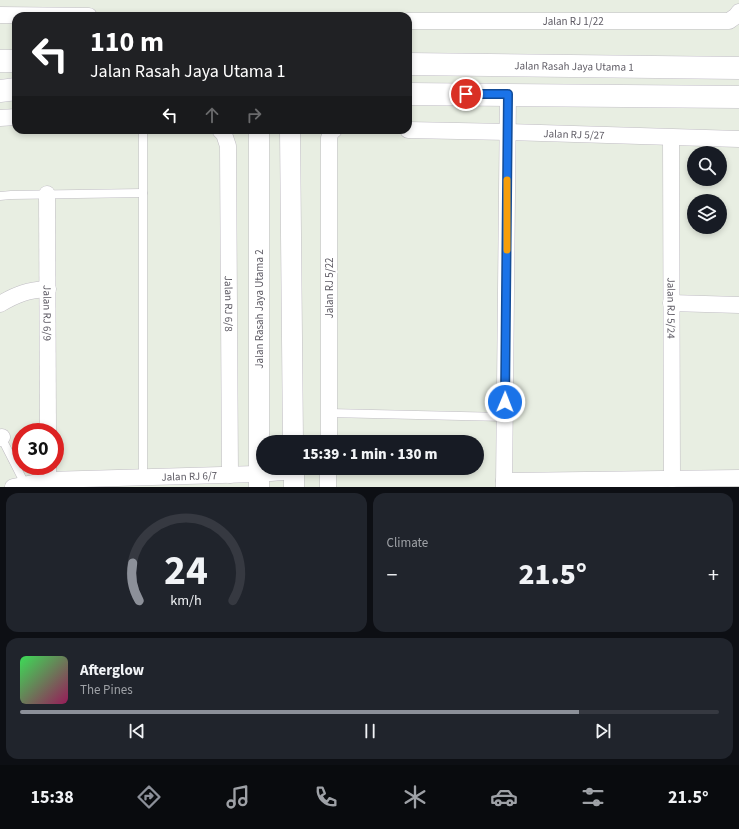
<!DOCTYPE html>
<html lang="en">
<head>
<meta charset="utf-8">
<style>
	body { margin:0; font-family:"Source Sans 3",sans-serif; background:#20242c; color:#f1f3f6; height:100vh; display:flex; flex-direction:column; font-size:15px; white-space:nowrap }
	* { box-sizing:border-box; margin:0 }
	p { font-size:13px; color:#9ea1a6 }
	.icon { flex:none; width:22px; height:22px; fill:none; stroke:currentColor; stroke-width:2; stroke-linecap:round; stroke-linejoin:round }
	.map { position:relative; height:487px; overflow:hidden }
	.details { display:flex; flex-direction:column; gap:6px; padding:6px; background:#0d0f14; flex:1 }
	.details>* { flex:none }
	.banner { position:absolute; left:12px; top:12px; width:400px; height:122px; border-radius:12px; box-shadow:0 2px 6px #0003; background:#202124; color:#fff; overflow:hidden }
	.fabs { position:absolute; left:687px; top:146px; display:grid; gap:8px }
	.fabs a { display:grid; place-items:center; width:40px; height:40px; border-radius:50%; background:#171b24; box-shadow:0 2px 6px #0003; font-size:20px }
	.speed { position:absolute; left:12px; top:423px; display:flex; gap:8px; font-size:20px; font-weight:700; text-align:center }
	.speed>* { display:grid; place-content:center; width:52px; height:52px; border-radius:50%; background:#171b24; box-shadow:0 2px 6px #0003; line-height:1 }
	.speed .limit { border:6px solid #d22; background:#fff; color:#111 }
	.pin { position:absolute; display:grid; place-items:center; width:34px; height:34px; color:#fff; margin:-17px; border:2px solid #fff; border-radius:50%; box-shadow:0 1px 4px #0007 }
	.me { position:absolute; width:44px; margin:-22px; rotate:1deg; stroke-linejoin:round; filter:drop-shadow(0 0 3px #0008) }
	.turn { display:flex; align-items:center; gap:14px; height:84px; padding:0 12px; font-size:18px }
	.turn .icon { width:52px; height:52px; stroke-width:2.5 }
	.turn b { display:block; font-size:28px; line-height:34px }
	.lanes { display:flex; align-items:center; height:38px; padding:0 12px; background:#0003; justify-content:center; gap:20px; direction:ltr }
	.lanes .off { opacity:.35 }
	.big { font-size:30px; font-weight:800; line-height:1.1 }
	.details .tile { flex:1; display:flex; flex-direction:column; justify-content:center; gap:6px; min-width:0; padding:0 14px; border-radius:12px; background:#20242c }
	.details .dial { align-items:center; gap:0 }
	.dial svg { height:104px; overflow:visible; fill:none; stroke:#363941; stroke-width:7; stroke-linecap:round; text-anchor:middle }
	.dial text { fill:#f1f3f6; stroke:none }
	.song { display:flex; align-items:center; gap:12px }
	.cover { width:48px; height:48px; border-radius:6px; background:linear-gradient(135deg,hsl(130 70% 55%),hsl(330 70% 35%)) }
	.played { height:4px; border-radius:2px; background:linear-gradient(90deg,#8c9099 80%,#363941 80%) }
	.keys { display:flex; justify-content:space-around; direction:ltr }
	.heat { display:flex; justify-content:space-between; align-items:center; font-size:22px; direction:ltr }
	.details .tiles { flex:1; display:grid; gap:6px; grid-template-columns:1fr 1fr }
	.tile:last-child { grid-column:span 2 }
	.trip { position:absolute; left:256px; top:435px; width:228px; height:40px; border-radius:20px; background:#171b24; box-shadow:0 2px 6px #0003; font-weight:800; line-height:40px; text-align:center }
	.tabs { display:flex; height:64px; justify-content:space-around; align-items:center; background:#090b0e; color:#9ea1a6 }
	.tabs .icon { width:28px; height:28px }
	.tabs .selected { color:#8c9099 }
	.tabs b { font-size:18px; color:#f1f3f6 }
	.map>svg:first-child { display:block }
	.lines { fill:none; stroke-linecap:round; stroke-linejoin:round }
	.service-casing { stroke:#c0bdc4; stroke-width:9 }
	.minor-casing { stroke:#c0bdc4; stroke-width:17 }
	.tertiary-casing { stroke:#c0bdc4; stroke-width:21 }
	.secondary-casing { stroke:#c3bfc9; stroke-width:23 }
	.service { stroke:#fff; stroke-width:8 }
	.minor { stroke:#fff; stroke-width:16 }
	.tertiary { stroke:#fff; stroke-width:20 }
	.secondary { stroke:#fff; stroke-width:22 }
	.route-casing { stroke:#114b97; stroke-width:10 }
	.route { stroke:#1a73e8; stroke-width:7 }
	.slow { stroke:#f59e0b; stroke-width:7 }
	.labels { text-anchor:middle; stroke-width:4; stroke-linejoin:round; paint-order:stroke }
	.street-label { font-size:11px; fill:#5e5b64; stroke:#fff }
</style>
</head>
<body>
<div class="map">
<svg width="739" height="487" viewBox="0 0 739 487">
	<rect width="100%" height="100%" fill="#e8eee2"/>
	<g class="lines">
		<g class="service-casing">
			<g id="service">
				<polyline points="0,196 11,195 143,193"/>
				<polyline points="329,413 505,417"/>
				<polyline points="0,435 25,484"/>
				<polyline points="143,478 143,130"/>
			</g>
		</g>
		<g class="minor-casing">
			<g id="minor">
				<polyline points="0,15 89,16"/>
				<path id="s1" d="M 408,21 L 729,21 L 736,16 L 739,12"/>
				<polyline points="0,118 16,117"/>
				<path id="s2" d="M 220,130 L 224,134 L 228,146 L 230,475"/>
				<path id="s3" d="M 408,130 L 508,132 L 739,139"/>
				<path id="s4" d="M 671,138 L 672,479"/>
				<path id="s5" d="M 47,194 L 48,432"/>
				<polyline points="671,303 739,305"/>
				<path d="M 0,304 C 17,294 28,290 48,289"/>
				<polyline points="0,438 2,437"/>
				<path d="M 329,442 L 329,138 C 330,135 331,131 334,130"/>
				<polyline points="48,466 48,480"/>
				<polyline points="504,481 739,478"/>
				<path id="s6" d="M 13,487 L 48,480 L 259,474 L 294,471"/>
				<polyline points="328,487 328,468"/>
				<polyline points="504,487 508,94"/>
			</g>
		</g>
		<g class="tertiary-casing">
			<g id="tertiary">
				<polyline points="259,130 259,487"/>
				<polyline points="290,130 293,442"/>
				<polyline points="294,468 294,487"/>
			</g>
		</g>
		<g class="secondary-casing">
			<g id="secondary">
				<polyline points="0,61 16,61"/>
				<path id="s7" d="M 408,64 L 739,68"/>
				<polyline points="0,91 16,89"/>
				<polyline points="408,94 739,97"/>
			</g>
		</g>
		<use href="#service" class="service"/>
		<use href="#minor" class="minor"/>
		<use href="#tertiary" class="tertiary"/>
		<use href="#secondary" class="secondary"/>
	</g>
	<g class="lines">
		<g class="route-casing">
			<polyline id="route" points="466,94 508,94 505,402"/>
		</g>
		<use href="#route" class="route"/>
		<polyline class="slow" points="507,250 507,180"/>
	</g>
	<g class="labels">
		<g class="street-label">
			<text dy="4" stroke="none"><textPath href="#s1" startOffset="165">Jalan RJ 1/22</textPath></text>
			<text dy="4" stroke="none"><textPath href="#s7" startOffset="166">Jalan Rasah Jaya Utama 1</textPath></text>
			<text dy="4" stroke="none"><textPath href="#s3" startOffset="166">Jalan RJ 5/27</textPath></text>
			<text transform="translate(329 288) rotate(-90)" y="4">Jalan RJ 5/22</text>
			<text dy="4" stroke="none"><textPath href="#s2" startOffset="176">Jalan RJ 6/8</textPath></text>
			<text dy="4" stroke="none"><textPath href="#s4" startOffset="170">Jalan RJ 5/24</textPath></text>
			<text transform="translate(259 309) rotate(-90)" y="4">Jalan Rasah Jaya Utama 2</text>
			<text dy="4" stroke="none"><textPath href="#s5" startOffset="119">Jalan RJ 6/9</textPath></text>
			<text dy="4" stroke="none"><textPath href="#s6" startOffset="177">Jalan RJ 6/7</textPath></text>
		</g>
	</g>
</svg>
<div class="fabs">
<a><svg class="icon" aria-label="search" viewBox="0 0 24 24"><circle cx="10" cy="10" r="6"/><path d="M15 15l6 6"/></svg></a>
<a><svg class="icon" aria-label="layers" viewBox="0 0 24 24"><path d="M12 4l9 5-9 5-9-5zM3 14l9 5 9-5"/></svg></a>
</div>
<div class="speed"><div class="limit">30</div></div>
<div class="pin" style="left:466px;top:94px;background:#d93025"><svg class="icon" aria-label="arrive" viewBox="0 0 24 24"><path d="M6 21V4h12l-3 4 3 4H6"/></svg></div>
<svg class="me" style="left:505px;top:402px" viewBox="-20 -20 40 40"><circle r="17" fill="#1a73e8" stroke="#fff" stroke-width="3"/><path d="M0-11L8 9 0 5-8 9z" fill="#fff"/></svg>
<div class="trip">15:39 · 1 min · 130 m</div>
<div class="banner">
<div class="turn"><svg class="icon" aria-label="left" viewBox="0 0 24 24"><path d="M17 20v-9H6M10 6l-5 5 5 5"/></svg><div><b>110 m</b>Jalan Rasah Jaya Utama 1</div></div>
<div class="lanes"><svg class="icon" aria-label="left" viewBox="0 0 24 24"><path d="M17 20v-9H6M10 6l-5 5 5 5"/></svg><svg class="icon off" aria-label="ahead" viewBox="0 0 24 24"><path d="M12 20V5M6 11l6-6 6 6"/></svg><svg class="icon off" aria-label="right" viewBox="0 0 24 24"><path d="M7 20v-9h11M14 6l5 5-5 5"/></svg></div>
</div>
</div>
<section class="details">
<div class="tiles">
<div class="tile dial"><svg viewBox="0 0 100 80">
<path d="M14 69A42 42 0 1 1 86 69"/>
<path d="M14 69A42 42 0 0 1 9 40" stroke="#8c9099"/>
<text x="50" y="56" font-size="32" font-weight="700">24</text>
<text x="50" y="72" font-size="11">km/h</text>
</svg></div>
<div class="tile"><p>Climate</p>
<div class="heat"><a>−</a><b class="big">21.5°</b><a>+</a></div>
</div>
<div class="tile">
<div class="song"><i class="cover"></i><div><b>Afterglow</b><p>The Pines</p></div></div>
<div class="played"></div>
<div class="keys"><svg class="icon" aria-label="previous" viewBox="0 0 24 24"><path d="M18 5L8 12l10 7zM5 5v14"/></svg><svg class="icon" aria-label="pause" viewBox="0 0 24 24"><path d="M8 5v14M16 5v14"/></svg><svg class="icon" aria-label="next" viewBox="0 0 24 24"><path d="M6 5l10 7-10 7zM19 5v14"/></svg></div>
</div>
</div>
</section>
<nav class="tabs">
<b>15:38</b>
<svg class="icon selected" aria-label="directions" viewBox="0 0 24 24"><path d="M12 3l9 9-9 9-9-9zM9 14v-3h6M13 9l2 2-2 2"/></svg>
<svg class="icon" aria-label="music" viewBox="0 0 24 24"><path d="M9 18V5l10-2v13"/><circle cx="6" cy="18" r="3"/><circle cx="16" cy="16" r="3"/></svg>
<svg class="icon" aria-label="phone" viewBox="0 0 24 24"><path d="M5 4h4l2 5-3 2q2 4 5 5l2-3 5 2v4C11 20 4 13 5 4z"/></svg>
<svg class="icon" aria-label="climate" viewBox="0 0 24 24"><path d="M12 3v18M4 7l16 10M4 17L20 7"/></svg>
<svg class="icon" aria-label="car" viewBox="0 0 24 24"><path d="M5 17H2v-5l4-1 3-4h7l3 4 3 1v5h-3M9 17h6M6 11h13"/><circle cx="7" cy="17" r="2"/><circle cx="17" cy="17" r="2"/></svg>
<svg class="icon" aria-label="filters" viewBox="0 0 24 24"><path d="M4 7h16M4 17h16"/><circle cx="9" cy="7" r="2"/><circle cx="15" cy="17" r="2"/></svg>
<b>21.5°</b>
</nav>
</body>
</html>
